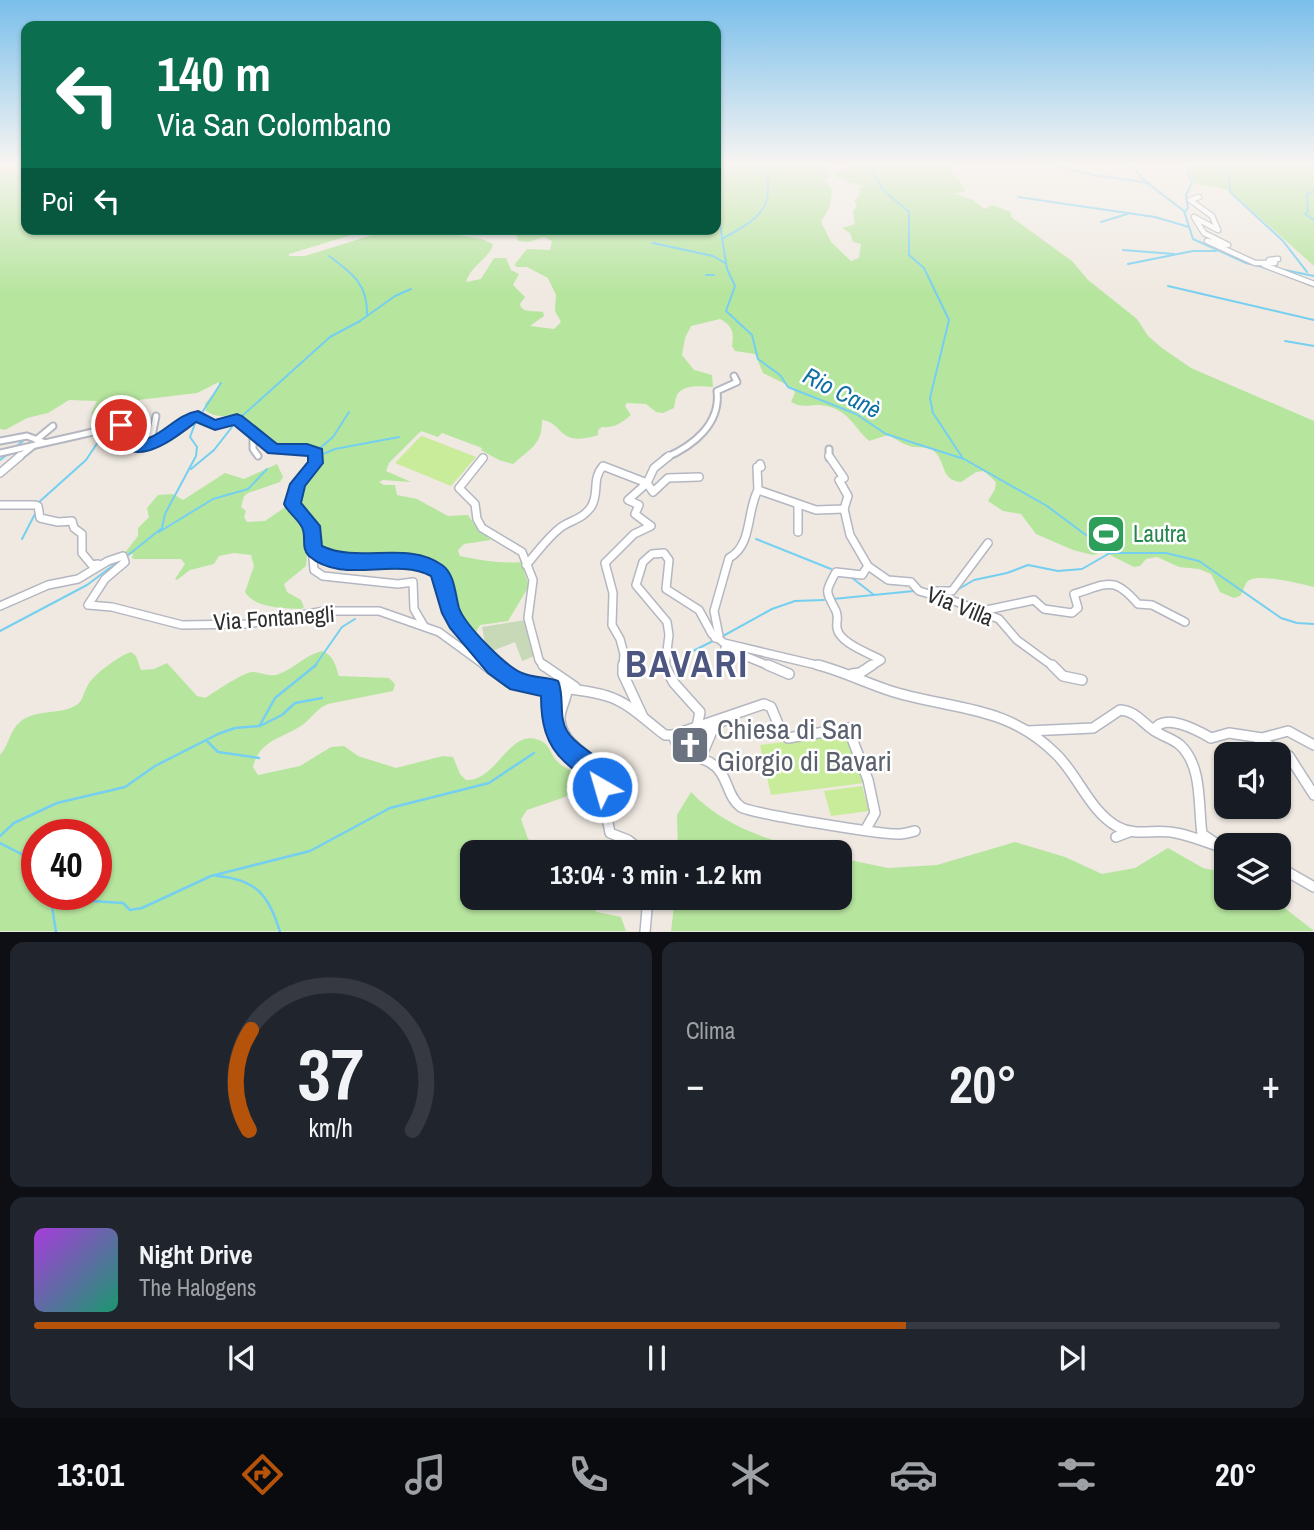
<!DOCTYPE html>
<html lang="it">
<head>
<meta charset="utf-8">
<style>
	body { margin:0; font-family:"Archivo Narrow",sans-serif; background:#20242c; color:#f1f3f6; height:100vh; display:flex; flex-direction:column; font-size:26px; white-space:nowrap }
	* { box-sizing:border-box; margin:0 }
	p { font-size:23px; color:#9ea1a6 }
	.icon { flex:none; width:38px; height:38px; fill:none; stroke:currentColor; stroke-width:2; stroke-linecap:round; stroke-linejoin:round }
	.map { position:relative; height:932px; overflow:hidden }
	.side { display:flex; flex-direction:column; gap:10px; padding:10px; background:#0d0f14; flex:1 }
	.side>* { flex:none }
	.banner { position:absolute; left:21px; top:21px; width:700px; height:214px; border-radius:14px; box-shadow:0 2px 5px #0004; background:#0b6e4f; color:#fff; overflow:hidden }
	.buttons { position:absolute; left:1214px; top:742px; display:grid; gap:14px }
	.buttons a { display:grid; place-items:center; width:77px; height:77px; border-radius:14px; background:#171b24; box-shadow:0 2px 5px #0004; font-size:35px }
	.speed { position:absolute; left:21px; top:819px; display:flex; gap:14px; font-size:35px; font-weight:700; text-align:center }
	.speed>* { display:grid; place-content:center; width:91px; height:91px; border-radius:50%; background:#171b24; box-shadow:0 2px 5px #0004; line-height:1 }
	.speed .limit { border:10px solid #d22; background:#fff; color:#111 }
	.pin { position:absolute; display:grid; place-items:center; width:60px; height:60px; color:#fff; margin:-30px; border:4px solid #fff; border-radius:50%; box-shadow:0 2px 7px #0007 }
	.me { position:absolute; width:77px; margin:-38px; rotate:322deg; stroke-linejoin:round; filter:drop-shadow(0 0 5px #0008) }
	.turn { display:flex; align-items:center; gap:24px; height:147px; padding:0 21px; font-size:32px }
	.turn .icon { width:91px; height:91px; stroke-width:2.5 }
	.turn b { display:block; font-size:49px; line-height:60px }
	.then { display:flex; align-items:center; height:66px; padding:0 21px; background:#0003; gap:14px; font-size:26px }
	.big { font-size:52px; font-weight:700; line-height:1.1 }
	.side .card { flex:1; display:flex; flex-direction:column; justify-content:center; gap:10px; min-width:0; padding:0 24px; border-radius:14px; background:#20242c }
	.side .dial { align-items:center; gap:0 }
	.dial svg { height:182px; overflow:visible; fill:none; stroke:#363941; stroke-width:7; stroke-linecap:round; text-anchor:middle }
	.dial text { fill:#f1f3f6; stroke:none }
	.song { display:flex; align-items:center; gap:21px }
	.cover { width:84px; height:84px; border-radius:10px; background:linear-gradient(135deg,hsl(280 70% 55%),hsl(160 70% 35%)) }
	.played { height:7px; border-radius:4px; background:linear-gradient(90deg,#b45309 70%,#363941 70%) }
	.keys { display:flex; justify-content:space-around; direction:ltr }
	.heat { display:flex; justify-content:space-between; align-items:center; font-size:38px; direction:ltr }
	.side .tiles { flex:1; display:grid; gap:10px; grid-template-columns:1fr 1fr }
	.card:last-child { grid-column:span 2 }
	.trip { position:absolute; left:460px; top:840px; width:392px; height:70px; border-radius:14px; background:#171b24; box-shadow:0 2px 5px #0004; font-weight:700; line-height:70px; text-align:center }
	.tab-bar { display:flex; height:112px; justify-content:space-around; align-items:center; background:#090b0e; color:#9ea1a6 }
	.tab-bar .icon { width:49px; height:49px }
	.tab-bar .selected { color:#b45309 }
	.tab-bar b { font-size:32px; color:#f1f3f6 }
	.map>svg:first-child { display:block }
	.green { fill:#b6e59e; fill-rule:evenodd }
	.cemetery { fill:#c8d9b8 }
	.pitch { fill:#c9ec9a }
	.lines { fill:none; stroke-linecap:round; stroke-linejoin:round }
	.stream-far1 { stroke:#75cff0; stroke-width:2 }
	.stream { stroke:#75cff0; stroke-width:2.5 }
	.minor-far3-casing { stroke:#b4b7c1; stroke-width:7 }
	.minor-far2-casing { stroke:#b4b7c1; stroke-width:9 }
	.minor-far1-casing { stroke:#b4b7c1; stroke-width:10 }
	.minor-casing { stroke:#b4b7c1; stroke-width:12 }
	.major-casing { stroke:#c9c9c9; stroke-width:8 }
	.minor-far3 { stroke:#fff; stroke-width:4.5 }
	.minor-far2 { stroke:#fff; stroke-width:5 }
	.minor-far1 { stroke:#fff; stroke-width:7 }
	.minor { stroke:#fff; stroke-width:9 }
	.major { stroke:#f2d163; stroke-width:5 }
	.route { fill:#1a73e8; stroke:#114b97; stroke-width:2 }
	.labels { text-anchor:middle; stroke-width:5; stroke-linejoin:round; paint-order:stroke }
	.leisure-label { font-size:23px; fill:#27864d; stroke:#fff; text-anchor:start }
	.street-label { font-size:23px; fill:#2e2e2e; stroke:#fff }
	.water-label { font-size:24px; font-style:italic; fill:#0d6fa3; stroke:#fff }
	.near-worship-label { font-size:28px; fill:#5b616d; stroke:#fff; text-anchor:start }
	.near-district-label { font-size:37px; font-weight:bold; letter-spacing:2px; fill:#4d5680; stroke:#fff }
</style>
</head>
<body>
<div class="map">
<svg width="1314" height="932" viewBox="0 0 1314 932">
	<rect width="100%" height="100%" fill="#efe9e1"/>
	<g class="green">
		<path d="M 716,163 L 814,163 L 831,167 L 828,174 L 831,178 L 825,179 L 832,190 L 830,206 L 821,222 L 831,242 L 851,261 L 859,258 L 861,244 L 853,242 L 850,233 L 842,228 L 855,224 L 853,212 L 857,205 L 854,201 L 860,195 L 859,189 L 865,186 L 846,182 L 848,180 L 838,178 L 835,173 L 848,169 L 845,163 L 951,163 L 951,171 L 965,189 L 965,192 L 953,193 L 973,200 L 985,209 L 992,205 L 1011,212 L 1011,217 L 1072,261 L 1088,280 L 1137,319 L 1148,336 L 1162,348 L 1191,368 L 1314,421 L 1314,587 C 1302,584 1255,572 1247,582 C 1245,584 1243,592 1240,596 L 1234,598 L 1220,592 L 1211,574 L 1199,569 L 1179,567 L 1157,557 L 1146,559 L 1140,566 L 1134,567 L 1108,554 L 1101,552 L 1093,555 L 1073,550 L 1036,534 L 1021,514 L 1003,511 L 988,501 L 995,489 L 996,482 L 984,471 L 976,472 L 961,482 C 940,480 947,463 934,451 C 928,446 920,448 913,447 C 904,445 896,439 888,435 L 869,441 C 852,425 847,407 819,405 C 808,405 801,408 791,402 L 795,393 L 793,388 L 763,373 L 755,354 L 735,351 L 732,346 C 734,333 733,326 720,319 L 691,326 L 685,338 L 682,355 L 694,370 L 712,375 L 713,387 C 703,386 682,384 677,395 C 675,399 675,404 674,408 L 663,413 L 656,412 L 646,404 L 627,403 L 625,406 L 631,415 C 622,423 614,428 602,427 L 598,430 L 598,435 C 557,448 565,423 542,420 C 542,445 531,448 513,464 L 499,460 L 481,450 L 482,448 L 442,433 L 438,437 L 421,431 L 389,463 L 386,471 L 411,482 L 383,480 L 379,482 L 384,485 L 395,485 L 397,495 L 417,499 L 448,516 L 468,515 L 476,527 L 491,540 L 464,544 L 458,550 L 460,556 C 479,560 503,564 521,562 L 529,586 L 508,621 L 480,625 L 476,632 L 472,633 C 452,611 452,598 443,571 C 405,545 357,570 318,548 C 314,538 319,527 312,518 C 306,511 300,508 295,500 C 302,483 318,473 321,455 C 312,442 294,448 281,445 C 261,442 258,423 242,417 C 227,411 224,422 206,411 L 205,404 L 219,387 L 219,382 L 197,393 L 130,401 L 99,416 L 91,414 L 97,401 L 69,400 L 48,413 L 27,418 L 5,430 L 0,429 L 0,173 L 26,166 L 26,229 L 371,229 L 289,254 L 289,256 L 305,256 L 382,232 L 400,229 L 448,229 L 451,234 L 482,239 L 493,244 C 491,257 470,266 466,282 L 481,279 L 494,258 L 506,258 L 511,270 L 519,274 L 513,285 L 525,297 L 520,304 C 522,314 535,310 543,312 L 544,316 L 530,326 L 554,329 L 561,322 L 555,311 L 556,295 L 548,278 L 527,267 L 516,267 L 515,264 L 527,249 L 550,250 L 552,241 L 544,237 L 529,242 L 518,241 L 515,229 L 536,233 L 540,229 L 716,229 Z"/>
		<path d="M 1188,163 L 1314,163 L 1314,266 L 1230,191 C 1217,185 1205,188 1193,181 Z"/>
		<path d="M 277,464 L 283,477 L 280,482 L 248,493 L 244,496 L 241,507 L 246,511 L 244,517 L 247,522 L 265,521 L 287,506 L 302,517 L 309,529 L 306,566 L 284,584 L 287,592 L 301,600 L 304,607 L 301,609 C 284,608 254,608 245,592 L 254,566 L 251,555 L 234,553 L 219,556 L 214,564 L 190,570 L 177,580 L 175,579 L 185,564 L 181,559 L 134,559 L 132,558 L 133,554 L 124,554 L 138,536 L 138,528 L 149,517 L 147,508 L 158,495 L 173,494 L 183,500 L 225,473 L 244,479 Z"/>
		<path d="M 322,651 C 334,656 335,664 339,676 L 389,678 L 395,684 L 393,691 L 328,704 C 318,708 314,715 306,722 C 288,738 260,737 253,767 L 258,775 L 300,766 L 331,747 L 344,746 L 358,756 L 396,768 L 443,756 L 453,757 L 460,774 L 466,780 C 498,782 510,723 543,742 C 551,747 551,757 559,763 C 564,768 571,770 577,774 L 580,783 L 565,797 L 527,810 L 521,819 L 528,839 L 545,852 L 472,852 L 472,898 L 581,898 L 597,912 L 621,917 L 626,931 L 0,931 L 0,755 C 9,745 10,730 20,722 C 36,708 61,716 78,704 C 83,700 84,691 88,685 C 94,674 119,656 131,652 L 136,656 L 141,670 L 154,669 L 167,663 L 197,696 L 205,698 C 215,692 243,672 253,672 C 262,672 269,678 279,674 C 295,668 305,655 322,651 ZM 37,835 L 96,835 L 96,894 L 37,894 Z"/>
		<path d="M 691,792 C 724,827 769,840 814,852 L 678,852 L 677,815 Z"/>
		<polygon points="1015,842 1065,857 1102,874 1135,868 1168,848 1203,868 1227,873 1227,898 1272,898 1314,931 671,931 675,898 840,898 840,858 888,868 937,865"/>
	</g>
	<polygon class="cemetery" points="526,620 537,655 522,661 515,642 487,653 482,627"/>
	<g class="pitch">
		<polygon points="421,436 422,436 476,457 451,486 395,463"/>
		<polygon points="849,734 864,783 771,795 760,745"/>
		<polygon points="862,786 869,811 831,816 824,791"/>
	</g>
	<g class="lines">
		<g class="stream-far1">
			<polyline points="868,163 883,190 909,212 909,255 924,268 949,320 930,398 933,413 962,457"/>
			<polyline points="1043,163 1094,175 1149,183"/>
			<polyline points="1129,163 1146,182 1184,211 1193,239 1246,263 1267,268"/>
			<polyline points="1235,163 1229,179 1230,192 1283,241 1307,272"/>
			<polyline points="1314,191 1307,194 1308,211 1305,214 1314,220"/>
			<polyline points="1018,197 1155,217 1189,227"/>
			<polyline points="716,200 727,269 735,286 726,311 752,335 758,359 780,375 788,387 856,414 886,434 964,459 1047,506 1110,553 1166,553 1199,561 1281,618 1297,623 1314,624"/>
			<polyline points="1185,212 1188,208 1186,195 1192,183 1186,166 1188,163"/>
			<polyline points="1101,222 1127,214"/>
			<path d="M 722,239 C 741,228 767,217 768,192 C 768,181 766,173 770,163"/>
			<polyline points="653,243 713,256 725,263"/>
			<polyline points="1123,250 1174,254"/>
			<path d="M 329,256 C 352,273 368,284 367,315"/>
			<polyline points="1128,264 1193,251 1216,251"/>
			<polyline points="1280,269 1314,276"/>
			<polyline points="706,275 714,275"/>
			<polyline points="1168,286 1314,320"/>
			<polyline points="1285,341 1314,346"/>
			<polyline points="203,411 221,383"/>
			<polyline points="241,417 330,337 360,321 395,296 411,289"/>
			<polyline points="17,446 26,438"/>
			<polyline points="319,449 333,437 349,412"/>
			<polyline points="323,454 335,449 399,437"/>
			<polyline points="0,460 8,454"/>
			<polyline points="191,469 214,450 232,427"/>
			<polyline points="38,503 86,460 98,442"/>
			<polyline points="159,532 213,499 248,489 267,469"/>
			<polyline points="22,539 36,512"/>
			<polyline points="756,539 831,569"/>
			<polyline points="127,556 162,528 165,514 196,456 197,447 190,437 196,421"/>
			<polyline points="851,577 874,595"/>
			<polyline points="957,590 974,580 1007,573 1028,565 1058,571 1082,569 1110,553"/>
			<polyline points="833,599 914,591"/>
			<polyline points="0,631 87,585 119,561"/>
			<polyline points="723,636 772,609 795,601 824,600"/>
			<polyline points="691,652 715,640"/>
			<polyline points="314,667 342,627 355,619"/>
		</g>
		<g class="stream">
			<polyline points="260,725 275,698 316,665"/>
			<polyline points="207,741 218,752 259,758"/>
			<polyline points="0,836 14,823 57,803 125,787 155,766 218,734 235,728 260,726 282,715 295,703 322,698"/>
			<polyline points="0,843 37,862"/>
			<path d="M 216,876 C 256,879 269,895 280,932"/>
			<polyline points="50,894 56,932"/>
			<polyline points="75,894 91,901 123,903 130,910 142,908 211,876 310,851 390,808 489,783 534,753"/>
		</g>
		<g class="minor-far3-casing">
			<g id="minor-far3">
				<polyline points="1199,197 1190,200 1212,216 1218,230 1194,217 1204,233 1228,245 1207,241 1255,263 1275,263 1269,260 1278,259"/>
				<polyline points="1264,265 1314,284"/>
			</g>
		</g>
		<g class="minor-far2-casing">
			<g id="minor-far2">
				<polyline points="115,431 122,428 126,417 116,416"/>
				<polyline points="115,433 142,438 152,436 156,416"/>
				<polyline points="123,433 132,409"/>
				<polyline points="253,433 253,449 258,456"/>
				<polyline points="36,440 53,426"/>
				<polyline points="0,441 27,436 43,442"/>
				<polyline points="829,449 829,458"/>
				<path d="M 0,453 L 102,430 C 114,432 120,442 130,446 C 157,455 177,423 199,416 L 215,424 L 241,420 C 258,449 282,449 312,451 L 318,458"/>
				<polyline points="18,458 33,446"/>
				<path d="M 665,458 C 693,446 721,424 717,391 L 737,382 L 734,376"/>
			</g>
		</g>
		<g class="minor-far1-casing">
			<g id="minor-far1">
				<path d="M 317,456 L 318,458 L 298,484 L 292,504 L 312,526 L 312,547 C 349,578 397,545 432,569 C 449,580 446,606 457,622 C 467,639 482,654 496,667"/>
				<polyline points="483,458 459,488 475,504 477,519 482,528 522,552 533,580 528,618 539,660 544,667"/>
				<polyline points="760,464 761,467 757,467 758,490 816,510 844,509 848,496 839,480 844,478 829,456"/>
				<polyline points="0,473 20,456"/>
				<polyline points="0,505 35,505 38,506 40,518 58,522 72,521 74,528 82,534 82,553 92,565 98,564"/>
				<polyline points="798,505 798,532"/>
				<path d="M 844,509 L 850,535 L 868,566 L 862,575 L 836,572 C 824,593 826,591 836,611 C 839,618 836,621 837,628 C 839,643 869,653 881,660 L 870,667"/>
				<polyline points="312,547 314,570 323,576 398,584 413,582 414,609 424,626"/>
				<path d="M 526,565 C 537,553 547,538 560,528 C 570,520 582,520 591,507 C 600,493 591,480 603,466 L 647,483 L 653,492 L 668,478 L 699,477"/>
				<polyline points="868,566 888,580 911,582 919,591 957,602 999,619 1017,640 1054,667"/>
				<polyline points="933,594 935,591 952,591 988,543"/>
				<polyline points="0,606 48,585 78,579 108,561 123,556 125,562 105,579 88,605 112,607 182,625 247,624 325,611 379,611 439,632 487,667"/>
				<path d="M 982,611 L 1034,600 L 1044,609 L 1072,613 L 1078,608 L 1074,594 C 1108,584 1113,575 1138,604 L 1152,605 L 1185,622"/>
				<path d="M 715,638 L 719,636 L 714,611 L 729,558 C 753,545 746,512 758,490"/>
				<polyline points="725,648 772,667"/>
				<polyline points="623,667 624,654 620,639 612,625 613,593 605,563 634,534 651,526 635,514 639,505 628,500 647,483 654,468 669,456"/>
				<polyline points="665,667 669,635 667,622 636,585 643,562 652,554 664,553 669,560 666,589 699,610 712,634 724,643 825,667"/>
			</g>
		</g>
		<g class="minor-casing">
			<g id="minor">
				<polyline points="485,665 508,682 516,682"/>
				<path d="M 494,665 C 526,692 569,684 607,696 C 630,703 646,721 665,735 L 673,735 L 764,704 L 771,707 L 781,731 L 788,738 L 848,728 L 868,780 L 875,813 L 866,829"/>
				<polyline points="543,665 575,687"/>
				<polyline points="623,665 623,674 643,717"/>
				<polyline points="664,665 674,683 700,712 697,727"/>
				<polyline points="768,665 789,674"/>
				<path d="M 818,665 C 845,672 868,684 894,692 C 954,710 1007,705 1056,754 C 1078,775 1090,812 1118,827 C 1136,837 1157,828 1176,833 C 1193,836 1210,844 1227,849"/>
				<polyline points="1052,665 1063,676 1082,680"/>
				<polyline points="852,674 860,673 872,665"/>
				<path d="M 567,687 C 568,699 559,708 560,720 C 563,747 592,752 599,775"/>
				<polyline points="551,688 553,726 566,748 599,777 610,833 628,840 643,852"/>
				<path d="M 1154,730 C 1164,712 1197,730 1211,738 L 1229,733 L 1262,738 L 1288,731 L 1314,745"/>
				<path d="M 1028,731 L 1093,728 L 1120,710 C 1135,711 1141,721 1152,729 C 1161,736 1172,738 1180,745 C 1203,766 1198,807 1202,834 L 1220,846"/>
				<path d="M 673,735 C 685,769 692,748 715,766 C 728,776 727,797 741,807 C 750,813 883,835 899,834 C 904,834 910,832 915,831"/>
				<polyline points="703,735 724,720"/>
				<polyline points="1259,740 1289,756 1314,795"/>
				<polyline points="704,750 713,729"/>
				<polyline points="1116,837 1129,832"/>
				<polyline points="1279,867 1314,887"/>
				<polyline points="645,932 648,898"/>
			</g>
		</g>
		<g class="major-casing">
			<polyline id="major" points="0,172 25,163"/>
		</g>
		<use href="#minor-far3" class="minor-far3"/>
		<use href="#minor-far2" class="minor-far2"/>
		<use href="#minor-far1" class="minor-far1"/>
		<use href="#minor" class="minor"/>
		<use href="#major" class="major"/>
	</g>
	<linearGradient id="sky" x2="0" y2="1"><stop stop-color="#7abfeb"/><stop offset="0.56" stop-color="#f8f5f2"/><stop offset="1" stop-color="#f8f5f2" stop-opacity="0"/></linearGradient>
	<rect width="1314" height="293" fill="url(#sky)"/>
	<path class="route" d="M 198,411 L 215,420 L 237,414 L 242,416 L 277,444 L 307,444 L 322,449 L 323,463 L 305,486 L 301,503 L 320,526 L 322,546 C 359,564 407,540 442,565 C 455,574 455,594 459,608 C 465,625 505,666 522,673 C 533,678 547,677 558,681 C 565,697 558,716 567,731 C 575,745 590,750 600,761 C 606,768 610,779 613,787 L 610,795 L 602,798 L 594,795 C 586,778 578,774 565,762 C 545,744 541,721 541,696 L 510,689 L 488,673 L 450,628 L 442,613 L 431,576 C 394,557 342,585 309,556 C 301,548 306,539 303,530 C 301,521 288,513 284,504 L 290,484 L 308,462 L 308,456 L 268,453 L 234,425 L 215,430 L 196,422 C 168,443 133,472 105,432 L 115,421 L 121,419 L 128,425 L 129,428 L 124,433 L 134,441 C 162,440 173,415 198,411 Z"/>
	<defs>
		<g id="stadium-square" transform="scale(2.0125)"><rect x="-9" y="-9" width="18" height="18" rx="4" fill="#2e9e5b" stroke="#fff"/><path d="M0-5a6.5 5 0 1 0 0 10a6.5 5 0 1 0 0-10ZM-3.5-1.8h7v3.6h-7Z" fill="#fff"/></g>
		<g id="church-square" transform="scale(2.0125)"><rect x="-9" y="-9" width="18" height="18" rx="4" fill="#6b7280" stroke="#fff"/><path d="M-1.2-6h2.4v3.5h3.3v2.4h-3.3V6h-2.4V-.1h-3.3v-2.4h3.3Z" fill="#fff"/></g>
	</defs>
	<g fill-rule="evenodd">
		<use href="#stadium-square" x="1106" y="534"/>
		<use href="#church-square" x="690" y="745"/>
	</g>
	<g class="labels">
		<g class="leisure-label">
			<text x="1133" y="542">Lautra</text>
		</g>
		<g class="street-label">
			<text transform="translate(960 606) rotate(22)" y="8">Via Villa</text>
			<text transform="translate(274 618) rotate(-4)" y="8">Via Fontanegli</text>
		</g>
		<g class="water-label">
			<text transform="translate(842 393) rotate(27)" y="8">Rio Canè</text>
		</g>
		<g class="near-worship-label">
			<text x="717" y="739">Chiesa di San<tspan x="717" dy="32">Giorgio di Bavari</tspan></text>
		</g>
		<g class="near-district-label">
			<text x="687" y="677">BAVARI</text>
		</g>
	</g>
</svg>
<div class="buttons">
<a><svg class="icon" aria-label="sound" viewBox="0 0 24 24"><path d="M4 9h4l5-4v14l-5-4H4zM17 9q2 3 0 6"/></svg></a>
<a><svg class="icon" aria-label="layers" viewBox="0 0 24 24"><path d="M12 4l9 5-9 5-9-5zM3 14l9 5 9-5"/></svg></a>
</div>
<div class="speed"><div class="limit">40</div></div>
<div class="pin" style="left:121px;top:425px;background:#d93025"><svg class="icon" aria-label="arrive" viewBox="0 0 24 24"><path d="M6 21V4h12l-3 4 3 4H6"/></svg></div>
<svg class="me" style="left:602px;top:787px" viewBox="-20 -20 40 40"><circle r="17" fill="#1a73e8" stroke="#fff" stroke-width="3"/><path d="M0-11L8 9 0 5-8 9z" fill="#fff"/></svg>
<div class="trip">13:04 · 3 min · 1.2 km</div>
<div class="banner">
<div class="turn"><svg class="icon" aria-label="left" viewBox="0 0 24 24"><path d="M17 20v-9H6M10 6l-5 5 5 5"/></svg><div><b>140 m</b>Via San Colombano</div></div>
<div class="then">Poi<svg class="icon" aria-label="left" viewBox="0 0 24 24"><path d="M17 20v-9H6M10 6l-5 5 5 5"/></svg></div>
</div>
</div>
<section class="side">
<div class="tiles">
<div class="card dial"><svg viewBox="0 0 100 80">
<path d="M14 69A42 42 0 1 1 86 69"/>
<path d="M14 69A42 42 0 0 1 15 25" stroke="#b45309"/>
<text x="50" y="56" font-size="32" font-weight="700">37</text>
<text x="50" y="72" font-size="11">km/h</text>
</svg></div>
<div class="card"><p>Clima</p>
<div class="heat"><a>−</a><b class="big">20°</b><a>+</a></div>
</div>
<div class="card">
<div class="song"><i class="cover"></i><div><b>Night Drive</b><p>The Halogens</p></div></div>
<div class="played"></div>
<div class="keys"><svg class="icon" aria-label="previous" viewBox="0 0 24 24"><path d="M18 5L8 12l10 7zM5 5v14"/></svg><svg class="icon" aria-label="pause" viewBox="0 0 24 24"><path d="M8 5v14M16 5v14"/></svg><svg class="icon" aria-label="next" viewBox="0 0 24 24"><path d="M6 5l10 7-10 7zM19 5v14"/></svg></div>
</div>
</div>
</section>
<nav class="tab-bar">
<b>13:01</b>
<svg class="icon selected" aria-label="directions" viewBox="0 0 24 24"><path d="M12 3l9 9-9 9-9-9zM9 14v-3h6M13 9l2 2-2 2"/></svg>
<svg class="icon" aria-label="music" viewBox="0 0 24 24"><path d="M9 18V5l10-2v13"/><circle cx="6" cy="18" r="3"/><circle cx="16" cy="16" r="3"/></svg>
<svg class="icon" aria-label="phone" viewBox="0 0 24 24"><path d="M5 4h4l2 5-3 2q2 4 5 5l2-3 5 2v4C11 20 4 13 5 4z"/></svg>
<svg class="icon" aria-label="climate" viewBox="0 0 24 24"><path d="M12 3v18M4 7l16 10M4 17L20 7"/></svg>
<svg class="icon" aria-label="car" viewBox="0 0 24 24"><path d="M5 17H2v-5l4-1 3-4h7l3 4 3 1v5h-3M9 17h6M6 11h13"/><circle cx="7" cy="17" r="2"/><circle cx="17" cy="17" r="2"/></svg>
<svg class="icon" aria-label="filters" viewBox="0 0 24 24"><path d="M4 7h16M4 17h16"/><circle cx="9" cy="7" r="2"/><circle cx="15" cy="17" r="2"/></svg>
<b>20°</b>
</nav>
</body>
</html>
